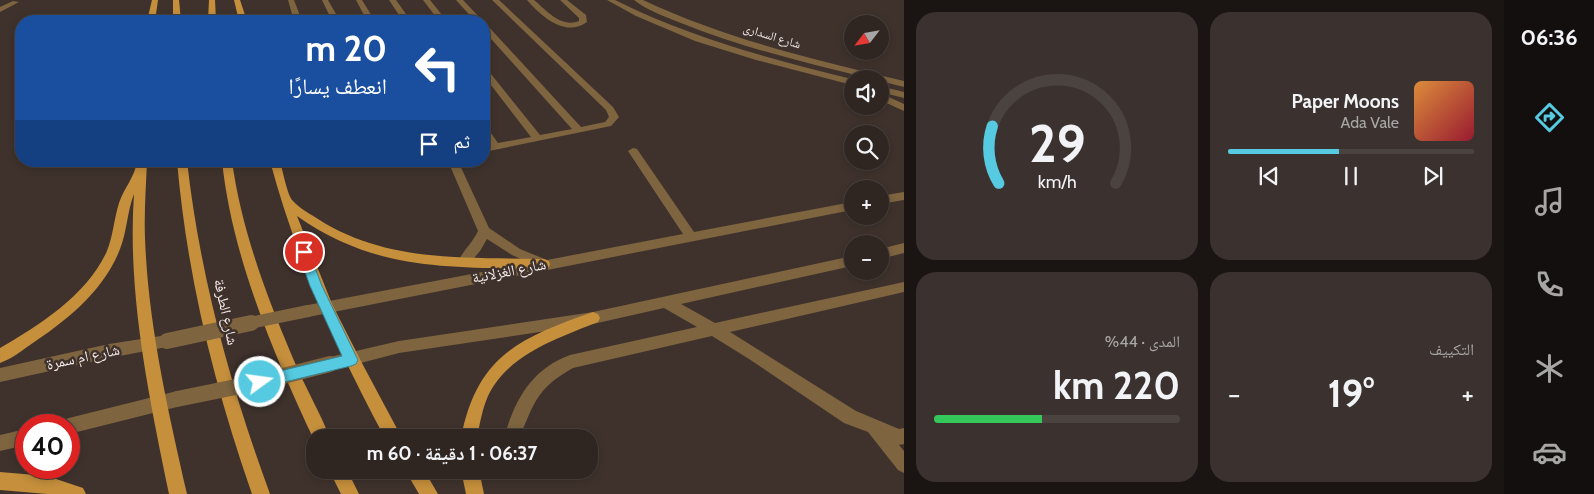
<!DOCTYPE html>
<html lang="ar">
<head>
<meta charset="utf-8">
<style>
	body { margin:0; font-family:Cabin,"Noto Naskh Arabic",sans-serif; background:#3b322f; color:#f1f3f6; direction:rtl; height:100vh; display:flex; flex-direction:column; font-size:19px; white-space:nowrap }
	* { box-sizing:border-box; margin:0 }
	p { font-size:16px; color:#a7a5a5 }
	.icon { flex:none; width:28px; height:28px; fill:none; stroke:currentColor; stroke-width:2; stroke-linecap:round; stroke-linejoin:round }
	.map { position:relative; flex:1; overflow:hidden; direction:ltr }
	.drawer { display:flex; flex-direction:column; gap:12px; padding:12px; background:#1a1513; width:600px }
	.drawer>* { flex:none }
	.banner { position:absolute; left:15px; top:15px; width:475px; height:152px; border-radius:20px; box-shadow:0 2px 8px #0003,0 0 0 1px #4a4340; direction:rtl; background:#1a4fa0; color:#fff; overflow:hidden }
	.needle { width:32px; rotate:239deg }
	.fabs { position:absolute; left:844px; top:15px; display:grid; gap:10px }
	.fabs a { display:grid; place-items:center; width:45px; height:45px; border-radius:50%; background:#2f2622; box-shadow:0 2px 8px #0003,0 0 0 1px #4a4340; font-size:25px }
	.speed { position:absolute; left:15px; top:414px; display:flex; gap:10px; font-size:25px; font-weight:700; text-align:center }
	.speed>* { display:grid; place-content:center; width:65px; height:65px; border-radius:50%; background:#2f2622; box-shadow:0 2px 8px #0003,0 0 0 1px #4a4340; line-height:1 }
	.speed .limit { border:8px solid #d22; background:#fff; color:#111 }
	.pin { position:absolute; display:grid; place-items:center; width:42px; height:42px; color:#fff; margin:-21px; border:2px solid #fff; border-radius:50%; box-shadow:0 1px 5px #0007 }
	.me { position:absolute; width:55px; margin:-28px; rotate:76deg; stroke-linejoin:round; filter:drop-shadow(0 0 4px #0008) }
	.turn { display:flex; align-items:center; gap:18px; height:105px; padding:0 20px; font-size:22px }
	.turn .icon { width:65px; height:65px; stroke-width:2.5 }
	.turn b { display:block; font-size:35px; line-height:42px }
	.then { display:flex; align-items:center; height:48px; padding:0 20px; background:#0003; gap:10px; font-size:19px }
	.big { font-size:38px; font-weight:700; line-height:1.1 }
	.drawer .tile { flex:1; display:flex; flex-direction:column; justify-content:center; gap:8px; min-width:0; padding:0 18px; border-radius:20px; background:#3b322f }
	.drawer .dial { align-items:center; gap:0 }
	.dial svg { height:130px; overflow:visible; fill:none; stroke:#4a4340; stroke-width:7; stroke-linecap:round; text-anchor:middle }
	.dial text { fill:#f1f3f6; stroke:none }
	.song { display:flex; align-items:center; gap:15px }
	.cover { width:60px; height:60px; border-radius:8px; background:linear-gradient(135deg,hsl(30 70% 55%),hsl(350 70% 35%)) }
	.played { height:5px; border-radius:2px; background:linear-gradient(90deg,#55cae0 45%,#4a4340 45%) }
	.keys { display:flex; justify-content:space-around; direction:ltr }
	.heat { display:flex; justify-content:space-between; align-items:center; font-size:28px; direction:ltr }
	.charge { height:8px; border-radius:4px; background:linear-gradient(90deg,#34c759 44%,#4a4340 0) }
	.drawer .tiles { flex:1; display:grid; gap:12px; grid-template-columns:repeat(2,1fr) }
	.trip { position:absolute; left:306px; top:429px; width:292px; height:50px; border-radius:20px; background:#2f2622; box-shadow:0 2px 8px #0003,0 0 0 1px #4a4340; font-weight:700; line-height:50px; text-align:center; direction:rtl }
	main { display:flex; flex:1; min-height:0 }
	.dock { display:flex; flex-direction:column; width:90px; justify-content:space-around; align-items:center; background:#130f0e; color:#a7a5a5 }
	.dock .icon { width:35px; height:35px }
	.dock .current { color:#55cae0 }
	.dock b { font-size:22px; color:#f1f3f6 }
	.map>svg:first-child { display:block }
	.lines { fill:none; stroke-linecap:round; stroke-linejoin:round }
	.minor { fill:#7e643f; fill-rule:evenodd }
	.major { fill:#c58f3c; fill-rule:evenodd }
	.minor-bridge-far1 { stroke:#7e643f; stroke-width:12 }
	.minor-bridge { stroke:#7e643f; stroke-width:16 }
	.route { fill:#55cae0; stroke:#378392 }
	.labels { text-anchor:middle; stroke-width:5; stroke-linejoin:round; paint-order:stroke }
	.far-street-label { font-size:12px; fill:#f4ebe8; stroke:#3f322d }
	.street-label { font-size:15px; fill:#f4ebe8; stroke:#3f322d }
</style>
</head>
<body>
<main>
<nav class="dock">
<b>06:36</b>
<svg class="icon current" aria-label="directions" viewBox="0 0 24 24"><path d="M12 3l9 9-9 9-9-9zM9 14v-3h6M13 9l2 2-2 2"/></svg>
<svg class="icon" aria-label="music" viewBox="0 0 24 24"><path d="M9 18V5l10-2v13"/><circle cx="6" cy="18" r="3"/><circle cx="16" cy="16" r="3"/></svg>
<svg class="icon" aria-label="phone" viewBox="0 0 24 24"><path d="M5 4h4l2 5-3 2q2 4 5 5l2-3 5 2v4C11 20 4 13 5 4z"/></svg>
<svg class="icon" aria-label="climate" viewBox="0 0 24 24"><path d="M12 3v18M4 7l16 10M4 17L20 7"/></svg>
<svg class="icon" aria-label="car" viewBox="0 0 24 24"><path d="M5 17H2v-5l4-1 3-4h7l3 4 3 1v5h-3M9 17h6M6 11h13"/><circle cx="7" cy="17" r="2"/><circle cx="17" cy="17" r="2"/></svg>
</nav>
<section class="drawer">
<div class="tiles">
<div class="tile">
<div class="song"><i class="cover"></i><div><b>Paper Moons</b><p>Ada Vale</p></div></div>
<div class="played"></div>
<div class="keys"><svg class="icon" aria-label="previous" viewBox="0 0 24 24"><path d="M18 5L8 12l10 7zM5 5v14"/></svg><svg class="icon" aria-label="pause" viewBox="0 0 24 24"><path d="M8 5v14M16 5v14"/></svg><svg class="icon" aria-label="next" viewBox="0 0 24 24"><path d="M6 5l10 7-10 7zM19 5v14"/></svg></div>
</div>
<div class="tile dial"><svg viewBox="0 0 100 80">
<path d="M14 69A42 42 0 1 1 86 69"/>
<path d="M14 69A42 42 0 0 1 10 34" stroke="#55cae0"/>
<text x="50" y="56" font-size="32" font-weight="700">29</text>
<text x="50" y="72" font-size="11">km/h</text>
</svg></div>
<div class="tile"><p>التكييف</p>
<div class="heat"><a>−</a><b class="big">19°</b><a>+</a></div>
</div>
<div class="tile"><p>المدى · 44%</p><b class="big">220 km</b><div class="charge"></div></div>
</div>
</section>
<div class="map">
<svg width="904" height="494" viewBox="0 0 904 494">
	<rect width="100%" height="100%" fill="#3f322d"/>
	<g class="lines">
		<g class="minor">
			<polygon points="288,0 294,0 302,21 294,21"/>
			<polygon points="322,0 328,0 340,21 332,21"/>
			<polygon points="356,0 362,0 375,21 367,21"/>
			<polygon points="389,0 396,0 411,21 403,21"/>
			<polygon points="423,0 430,0 447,21 439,21"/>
			<polygon points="456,0 463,0 483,21 475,21"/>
			<polygon points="492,0 499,0 613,107 619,117 611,126 484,152 484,146 488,145 484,138 484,128 488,129 498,143 531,137 484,76 484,68 487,69 540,135 572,129 484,31 484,25 487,25 581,127 605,122 609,117 606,110"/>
			<path d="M 527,0 L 534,0 C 547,11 561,28 579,21 L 579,18 L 560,0 L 567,0 L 586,15 L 587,22 C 565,38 541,16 527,0 Z"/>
			<path d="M 607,0 L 615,0 C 691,38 771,59 852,79 L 852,85 L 756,60 L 695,41 L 636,16 Z"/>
			<path d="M 634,0 L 643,0 C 726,39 815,60 904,81 L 904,87 L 880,81 L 880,79 L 871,79 C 807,63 743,48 681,23 C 666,17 646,10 634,0 Z"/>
			<polygon points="13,1 19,2 0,12 0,7"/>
			<polygon points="880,86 904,92 904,98 880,92"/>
			<polygon points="880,93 904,104 904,111 880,100"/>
			<path d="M 633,148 L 637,149 L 694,232 L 852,202 L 852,210 L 308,317 L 303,315 L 301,311 L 303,307 L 308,305 L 530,263 L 512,255 L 487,239 L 480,251 L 469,264 L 459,264 L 458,261 C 464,250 472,243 478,231 L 448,161 L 458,161 L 489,228 L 520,249 L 547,260 L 683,234 L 628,151 Z"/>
			<polygon points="904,192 904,200 880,204 880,196"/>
			<polygon points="904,243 904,253 880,259 880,249"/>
			<path d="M 852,256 L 852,266 L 681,304 L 715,323 L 904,282 L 904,292 L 730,332 L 856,411 L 899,429 L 904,428 L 904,444 L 899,445 L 904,451 L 904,473 L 898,470 L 868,432 L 844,423 L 749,359 L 712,336 L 573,368 C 539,387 535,400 521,434 L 515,436 L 509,434 L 507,428 C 518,394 535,368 570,355 L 697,327 L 664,308 L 593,324 L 399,353 L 330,371 L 325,369 L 322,364 L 325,359 L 330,357 L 399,341 L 593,312 Z"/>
			<polygon points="167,335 172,337 174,341 172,345 167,347 109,358 0,382 0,368 109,344"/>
			<polygon points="177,391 183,394 185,399 183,404 177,407 69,434 69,425 61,425 63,420 69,418"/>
			<polygon points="26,429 26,445 0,451 0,435"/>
		</g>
		<g class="major">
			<polygon points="152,0 158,0 155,21 147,21"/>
			<polygon points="173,0 179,0 181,21 173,21"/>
			<polygon points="209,0 215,0 216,21 208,21"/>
			<polygon points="234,0 240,0 247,21 239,21"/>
			<path d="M 137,161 L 147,161 C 146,187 144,212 145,238 C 148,324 168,410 187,494 L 169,494 C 149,397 127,294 134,194 C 127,212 127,232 120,249 C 104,291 66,321 30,345 C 20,352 11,359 0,363 L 0,348 C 40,325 87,295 107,251 C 113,236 114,219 119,203 C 124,188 135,177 137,161 Z"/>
			<path d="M 177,161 L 187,161 C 200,276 230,385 270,494 L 252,494 C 214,385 187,276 177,161 Z"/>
			<path d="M 222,161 L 232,161 C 242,234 270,305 299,372 C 309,394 321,415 330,438 L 315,438 L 315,442 C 274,355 232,257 222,161 Z"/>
			<path d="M 270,161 L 280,161 C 283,171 287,195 293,201 C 299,208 310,214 318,219 C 386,263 466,257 544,259 L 549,261 L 550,264 L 549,267 L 544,269 C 452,267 376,272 297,216 L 332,304 L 363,365 L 402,438 L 385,438 C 337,349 296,258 270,161 Z"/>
			<path d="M 593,312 L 598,314 L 600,318 L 598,322 C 558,338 507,355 488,396 C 482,410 480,423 477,438 L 461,438 C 477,356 519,338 593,312 Z"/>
			<polygon points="329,470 347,470 359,494 341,494"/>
			<polygon points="405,470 424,470 438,494 419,494"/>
			<polygon points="461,470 479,470 484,494 466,494"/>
			<polygon points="0,472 47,476 83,488 86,494 47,494 0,490"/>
		</g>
		<polyline class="minor-bridge-far1" points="245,324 308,311"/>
		<g class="minor-bridge">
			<polyline points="167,341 251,323"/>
			<polyline points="177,399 260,382 330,364"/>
		</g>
	</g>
	<polygon class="route" points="304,248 309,252 322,286 358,360 356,364 351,366 260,388 255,386 253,382 255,377 342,356 310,286 298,252"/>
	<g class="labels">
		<g class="far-street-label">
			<text transform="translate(772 36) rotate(17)" y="4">شارع السدارى</text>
		</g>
		<g class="street-label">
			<text transform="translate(509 271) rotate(-11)" y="5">شارع الغزلانية</text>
			<text transform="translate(226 312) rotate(78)" y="5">شارع الطرفة</text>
			<text transform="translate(83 357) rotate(-12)" y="5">شارع ام سمرة</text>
		</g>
	</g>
</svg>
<div class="fabs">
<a><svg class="needle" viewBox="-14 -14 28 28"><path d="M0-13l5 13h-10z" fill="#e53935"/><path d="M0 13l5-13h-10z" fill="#a7a5a5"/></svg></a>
<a><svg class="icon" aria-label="sound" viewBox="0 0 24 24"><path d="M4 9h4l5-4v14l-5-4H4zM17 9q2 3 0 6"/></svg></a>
<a><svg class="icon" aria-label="search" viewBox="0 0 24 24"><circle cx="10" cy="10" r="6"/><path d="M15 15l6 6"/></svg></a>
<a>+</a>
<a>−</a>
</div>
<div class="speed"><div class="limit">40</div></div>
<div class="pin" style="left:304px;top:252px;background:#d93025"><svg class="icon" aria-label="arrive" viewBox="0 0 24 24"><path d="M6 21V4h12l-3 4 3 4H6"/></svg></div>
<svg class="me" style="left:260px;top:382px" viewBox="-20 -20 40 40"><circle r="17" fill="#55cae0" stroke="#fff" stroke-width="3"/><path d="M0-11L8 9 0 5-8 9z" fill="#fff"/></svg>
<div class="trip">06:37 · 1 دقيقة · 60 m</div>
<div class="banner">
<div class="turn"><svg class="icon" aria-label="left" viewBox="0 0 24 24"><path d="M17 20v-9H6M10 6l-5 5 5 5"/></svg><div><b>20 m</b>انعطف يسارًا</div></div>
<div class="then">ثم<svg class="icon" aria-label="arrive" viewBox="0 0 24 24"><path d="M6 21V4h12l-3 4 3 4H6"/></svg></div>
</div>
</div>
</main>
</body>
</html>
